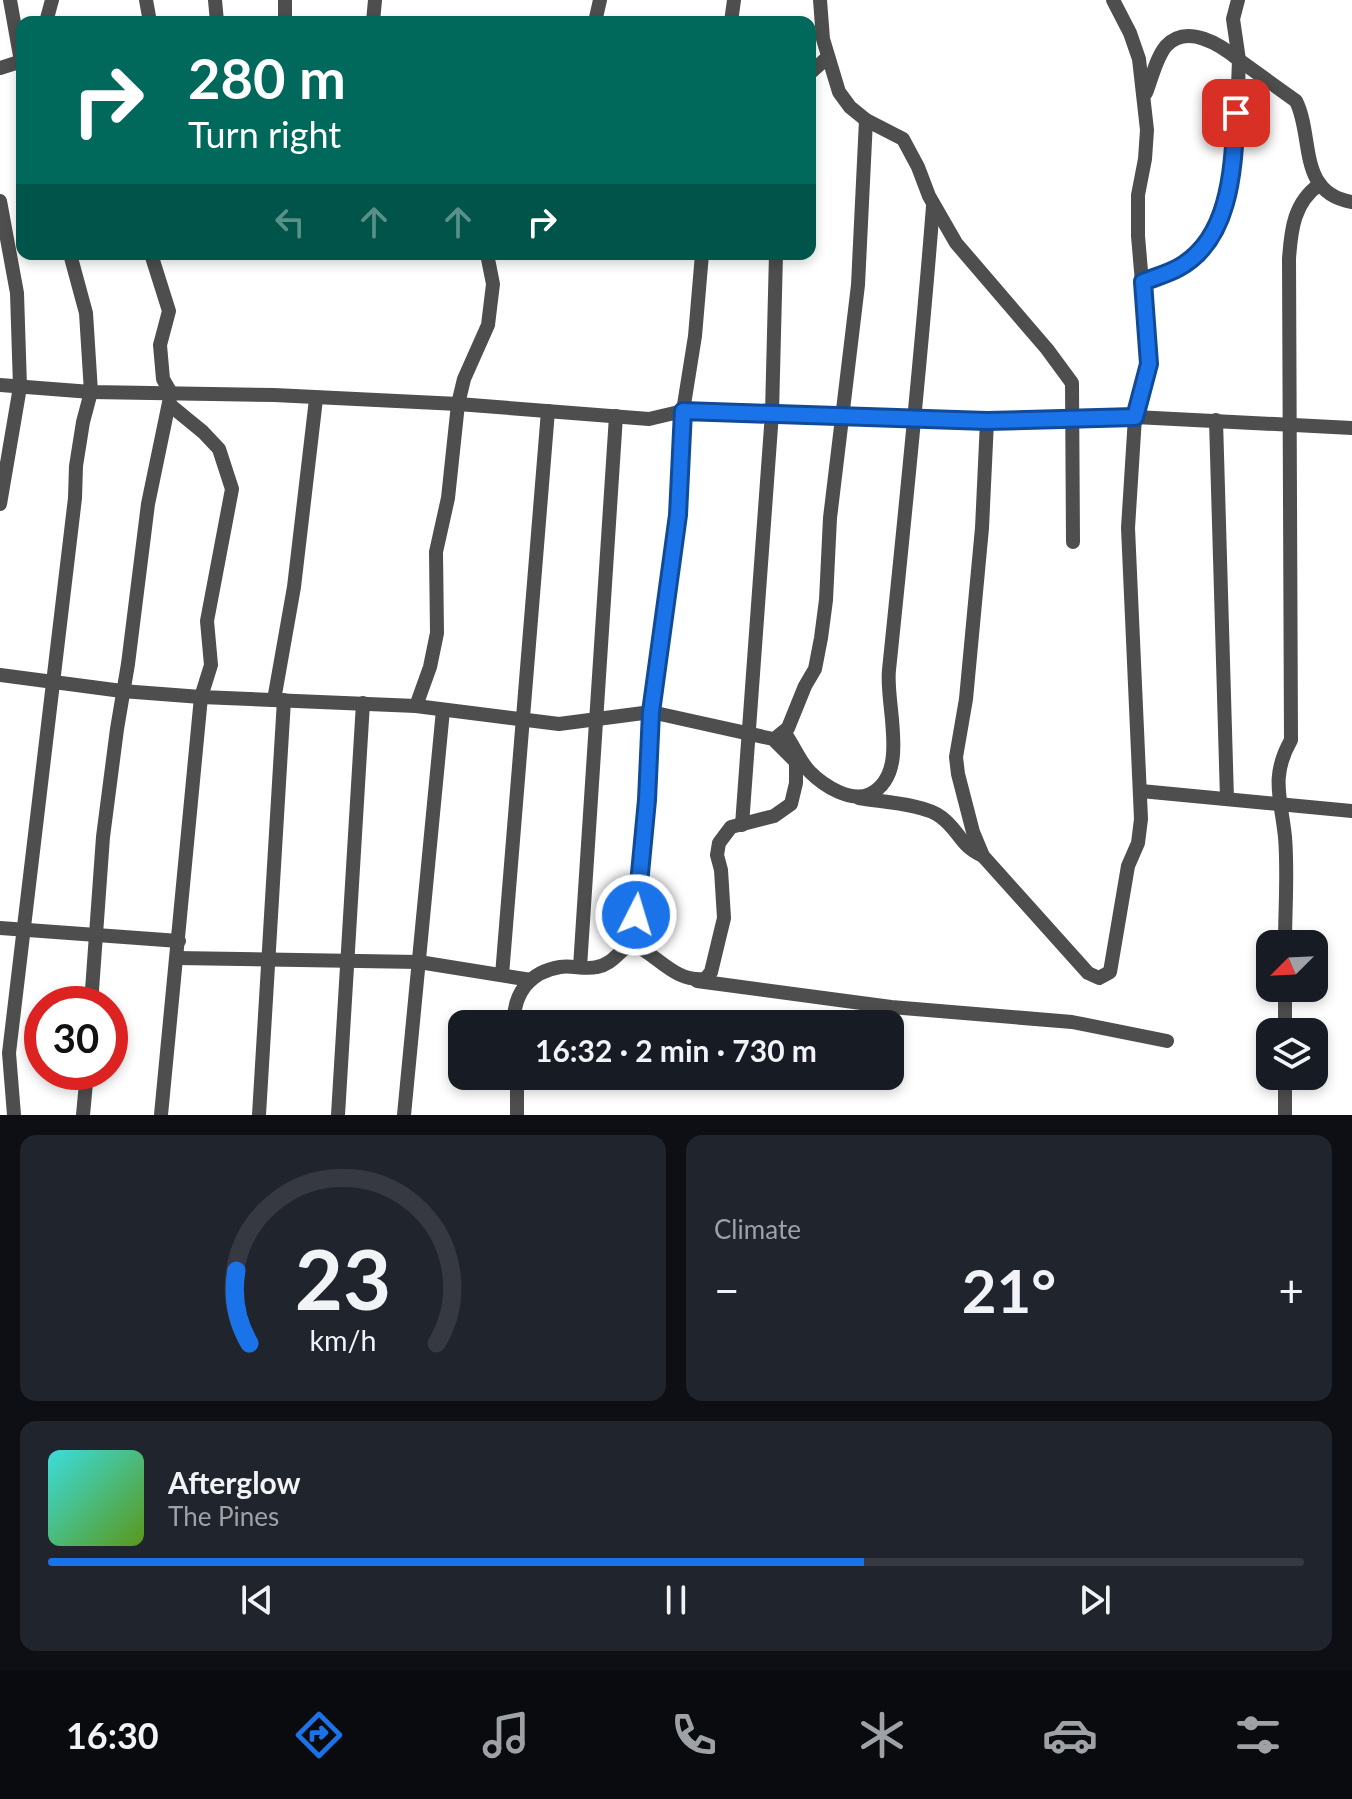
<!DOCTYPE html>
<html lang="en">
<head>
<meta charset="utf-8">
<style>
	body { margin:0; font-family:Lato,sans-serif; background:#20242c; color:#f1f3f6; height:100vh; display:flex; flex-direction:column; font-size:30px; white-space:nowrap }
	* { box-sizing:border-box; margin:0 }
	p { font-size:26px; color:#9ea1a6 }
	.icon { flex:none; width:44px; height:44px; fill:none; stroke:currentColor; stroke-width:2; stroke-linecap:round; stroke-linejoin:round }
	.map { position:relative; height:1115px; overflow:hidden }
	.side { display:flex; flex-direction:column; gap:20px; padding:20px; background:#0d0f14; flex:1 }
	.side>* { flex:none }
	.hud { position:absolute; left:16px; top:16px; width:800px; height:244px; border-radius:16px; box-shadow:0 4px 12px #0003; background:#00695c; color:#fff; overflow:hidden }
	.needle { width:52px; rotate:246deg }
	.tools { position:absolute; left:1256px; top:930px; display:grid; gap:16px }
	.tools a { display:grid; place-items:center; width:72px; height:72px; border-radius:16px; background:#171b24; box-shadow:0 4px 12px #0003; font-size:40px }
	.speed { position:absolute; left:24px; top:986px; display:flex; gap:16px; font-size:40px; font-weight:700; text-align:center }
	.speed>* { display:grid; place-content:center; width:104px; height:104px; border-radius:50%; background:#171b24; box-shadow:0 4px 12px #0003; line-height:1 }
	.speed .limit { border:12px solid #d22; background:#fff; color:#111 }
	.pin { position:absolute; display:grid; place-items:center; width:68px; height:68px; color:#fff; margin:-34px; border-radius:16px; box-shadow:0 4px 12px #0006 }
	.me { position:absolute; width:88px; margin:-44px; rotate:5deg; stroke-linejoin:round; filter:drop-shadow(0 0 6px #0008) }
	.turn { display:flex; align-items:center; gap:28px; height:168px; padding:0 40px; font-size:36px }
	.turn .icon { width:104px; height:104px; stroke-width:2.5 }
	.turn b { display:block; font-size:56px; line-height:68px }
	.lanes { display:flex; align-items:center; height:76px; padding:0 40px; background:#0003; justify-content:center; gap:40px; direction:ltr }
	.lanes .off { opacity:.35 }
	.big { font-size:60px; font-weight:700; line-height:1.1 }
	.side .card { flex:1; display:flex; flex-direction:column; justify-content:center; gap:12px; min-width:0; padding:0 28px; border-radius:16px; background:#20242c }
	.side .dial { align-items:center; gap:0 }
	.dial svg { height:208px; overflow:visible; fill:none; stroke:#363941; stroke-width:7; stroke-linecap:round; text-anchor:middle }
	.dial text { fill:#f1f3f6; stroke:none }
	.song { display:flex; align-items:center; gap:24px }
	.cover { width:96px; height:96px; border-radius:12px; background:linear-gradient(135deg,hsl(180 70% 55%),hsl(90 70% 35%)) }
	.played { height:8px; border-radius:4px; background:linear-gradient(90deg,#1a73e8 65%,#363941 65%) }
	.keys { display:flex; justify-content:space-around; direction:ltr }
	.heat { display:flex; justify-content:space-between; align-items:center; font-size:44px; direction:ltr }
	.side .tiles { flex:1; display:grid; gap:20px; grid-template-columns:1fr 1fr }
	.card:last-child { grid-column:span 2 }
	.trip { position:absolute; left:448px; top:1010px; width:456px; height:80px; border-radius:16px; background:#171b24; box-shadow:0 4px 12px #0003; font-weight:700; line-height:80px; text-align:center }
	.dock { display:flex; height:128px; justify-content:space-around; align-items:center; background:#090b0e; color:#9ea1a6 }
	.dock .icon { width:56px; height:56px }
	.dock .selected { color:#1a73e8 }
	.dock b { font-size:36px; color:#f1f3f6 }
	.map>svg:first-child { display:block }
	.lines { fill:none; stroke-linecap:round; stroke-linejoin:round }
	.minor { stroke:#4e4e4e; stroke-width:14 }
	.route-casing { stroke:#114b97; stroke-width:20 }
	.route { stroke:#1a73e8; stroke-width:14 }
</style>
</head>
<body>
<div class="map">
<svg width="1352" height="1115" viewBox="0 0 1352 1115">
	<rect width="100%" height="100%" fill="#fff"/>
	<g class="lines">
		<g class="minor">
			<polyline points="10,0 22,67"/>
			<polyline points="146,0 150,22"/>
			<polyline points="215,0 217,22"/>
			<polyline points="285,0 285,22"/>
			<polyline points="820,0 823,39 839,92 850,107 866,120 903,139 918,167 929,196 956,243 1047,349 1072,383 1073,542"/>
			<path d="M 1238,0 L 1233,19 L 1239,60 L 1296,101 C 1314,137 1297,193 1352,202"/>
			<polyline points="46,22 52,0"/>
			<polyline points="373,22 375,0"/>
			<polyline points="595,22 600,0"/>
			<polyline points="731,22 734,0"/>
			<polyline points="0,68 22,61"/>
			<polyline points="810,73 828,57"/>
			<polyline points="0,201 17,293 20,387 0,504"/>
			<path d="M 1143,282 C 1155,277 1168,274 1179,268 C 1242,233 1236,123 1239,60 C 1221,45 1187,23 1166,46 C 1156,58 1152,78 1146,93"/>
			<polyline points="0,385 91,392 274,395 458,404 649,419 683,411 987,421 1135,417 1352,428"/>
			<path d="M 170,405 L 203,432 L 219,449 L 232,489 L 207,621 L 211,665 L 201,697 L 416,706 L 559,724 L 651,712 L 647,800 L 633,944 C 659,956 674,982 705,979 L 711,972 L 724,918 L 721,870 L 717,855 L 719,843 L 731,827 L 774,816 L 791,804 L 796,783 L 796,762 L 773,739 L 651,712 L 678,515 L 683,411 L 695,336 L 702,254"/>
			<polyline points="1216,420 1227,799"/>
			<polyline points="987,421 982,528 966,699 956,757 958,774 973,832 983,856 1088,973 1099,978 1110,972 1128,866 1138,843 1141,819 1128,528 1135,417 1149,364 1138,236 1138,195 1145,159 1147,130 1139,59 1130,33 1113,0"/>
			<polyline points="0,675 122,691 201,697 161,1115"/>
			<polyline points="274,700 294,587 316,399"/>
			<polyline points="416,706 430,667 437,633 436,552 448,498 458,404 464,379 488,325 493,284 487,254"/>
			<path d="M 784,732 C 793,744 800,762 810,772 C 824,786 851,803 870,794 C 911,774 885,705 889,670 C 905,515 921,361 933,206"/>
			<polyline points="777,737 788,728 805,686 815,669 821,638 826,600 830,518 858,285 866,120"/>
			<polyline points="1141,791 1352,811"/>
			<path d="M 859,798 C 881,802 925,804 941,817 C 960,831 959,845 983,856"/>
			<polyline points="742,825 772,413 776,254"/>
			<polyline points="0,928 179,941"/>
			<path d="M 1285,944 C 1285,909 1288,872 1285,837 C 1281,798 1270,777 1291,740 L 1289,259 C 1291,229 1294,202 1320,184"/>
			<polyline points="177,958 419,962 531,980"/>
			<polyline points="580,967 616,416"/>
			<polyline points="502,975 548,411"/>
			<polyline points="697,981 891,1007 1072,1022 1167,1041"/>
			<polyline points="91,1004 103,837 117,729 128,664 148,504 171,393 163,379 160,345 169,311 151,254"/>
			<path d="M 514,1024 C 513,994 529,972 560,967 C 572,965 585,970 597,967 C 614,964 619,949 633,944"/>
			<polyline points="1285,1032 1285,988"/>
			<polyline points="14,1115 9,1053 75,498 76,466 83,422 91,392 86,313 70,254"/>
			<polyline points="83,1115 87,1072"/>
			<polyline points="259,1115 284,700"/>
			<polyline points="338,1115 363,703"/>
			<polyline points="404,1115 443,710"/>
			<polyline points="517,1115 517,1076"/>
			<polyline points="1285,1115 1285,1076"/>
		</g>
	</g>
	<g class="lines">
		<g class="route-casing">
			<path id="route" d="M 636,915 L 647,800 L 651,712 L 678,515 L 683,411 L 987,421 L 1135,417 L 1149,364 L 1143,282 C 1155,277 1167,274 1178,268 C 1232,239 1233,165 1236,113"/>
		</g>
		<use href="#route" class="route"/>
	</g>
</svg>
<div class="tools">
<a><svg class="needle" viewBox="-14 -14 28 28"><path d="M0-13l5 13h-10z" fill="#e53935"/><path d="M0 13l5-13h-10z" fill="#9ea1a6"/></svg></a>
<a><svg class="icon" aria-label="layers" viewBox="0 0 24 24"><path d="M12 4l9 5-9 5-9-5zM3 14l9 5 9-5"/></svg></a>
</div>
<div class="speed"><div class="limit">30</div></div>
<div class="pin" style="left:1236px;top:113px;background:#d93025"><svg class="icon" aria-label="arrive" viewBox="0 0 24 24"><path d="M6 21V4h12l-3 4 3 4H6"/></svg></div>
<svg class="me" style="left:636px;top:915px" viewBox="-20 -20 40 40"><circle r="17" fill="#1a73e8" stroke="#fff" stroke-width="3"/><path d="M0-11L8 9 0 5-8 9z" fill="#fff"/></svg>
<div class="trip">16:32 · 2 min · 730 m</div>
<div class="hud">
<div class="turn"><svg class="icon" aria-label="right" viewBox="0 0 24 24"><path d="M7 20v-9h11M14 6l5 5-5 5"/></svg><div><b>280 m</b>Turn right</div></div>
<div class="lanes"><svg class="icon off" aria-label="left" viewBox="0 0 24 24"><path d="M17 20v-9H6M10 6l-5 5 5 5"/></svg><svg class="icon off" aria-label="ahead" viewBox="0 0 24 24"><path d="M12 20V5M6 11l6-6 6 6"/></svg><svg class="icon off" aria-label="ahead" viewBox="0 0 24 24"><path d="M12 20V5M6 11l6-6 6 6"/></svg><svg class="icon" aria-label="right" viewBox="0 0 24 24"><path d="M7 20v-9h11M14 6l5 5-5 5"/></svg></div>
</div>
</div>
<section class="side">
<div class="tiles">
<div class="card dial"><svg viewBox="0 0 100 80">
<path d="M14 69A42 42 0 1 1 86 69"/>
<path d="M14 69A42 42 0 0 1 9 41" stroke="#1a73e8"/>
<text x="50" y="56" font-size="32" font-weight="700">23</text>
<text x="50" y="72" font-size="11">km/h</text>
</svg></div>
<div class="card"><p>Climate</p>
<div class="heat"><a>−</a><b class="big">21°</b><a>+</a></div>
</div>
<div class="card">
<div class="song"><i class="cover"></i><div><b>Afterglow</b><p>The Pines</p></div></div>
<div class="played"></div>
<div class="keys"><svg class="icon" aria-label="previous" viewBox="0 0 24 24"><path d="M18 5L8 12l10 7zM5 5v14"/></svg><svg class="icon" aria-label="pause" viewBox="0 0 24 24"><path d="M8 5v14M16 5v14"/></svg><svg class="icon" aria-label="next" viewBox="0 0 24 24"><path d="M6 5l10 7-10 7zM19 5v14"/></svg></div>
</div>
</div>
</section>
<nav class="dock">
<b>16:30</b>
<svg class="icon selected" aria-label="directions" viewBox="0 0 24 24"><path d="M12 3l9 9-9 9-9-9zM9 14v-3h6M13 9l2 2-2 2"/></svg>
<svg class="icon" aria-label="music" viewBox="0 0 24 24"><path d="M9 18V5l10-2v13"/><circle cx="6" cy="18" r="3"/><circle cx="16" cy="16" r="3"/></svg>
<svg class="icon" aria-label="phone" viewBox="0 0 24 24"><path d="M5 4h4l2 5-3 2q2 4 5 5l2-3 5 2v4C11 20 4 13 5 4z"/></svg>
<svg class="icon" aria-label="climate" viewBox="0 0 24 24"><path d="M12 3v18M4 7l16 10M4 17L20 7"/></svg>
<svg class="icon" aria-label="car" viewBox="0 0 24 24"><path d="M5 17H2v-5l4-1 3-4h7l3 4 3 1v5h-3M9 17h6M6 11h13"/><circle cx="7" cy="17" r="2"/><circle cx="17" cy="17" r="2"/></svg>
<svg class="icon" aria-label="filters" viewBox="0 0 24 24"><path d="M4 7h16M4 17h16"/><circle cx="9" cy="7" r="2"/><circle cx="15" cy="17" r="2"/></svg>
</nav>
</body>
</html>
